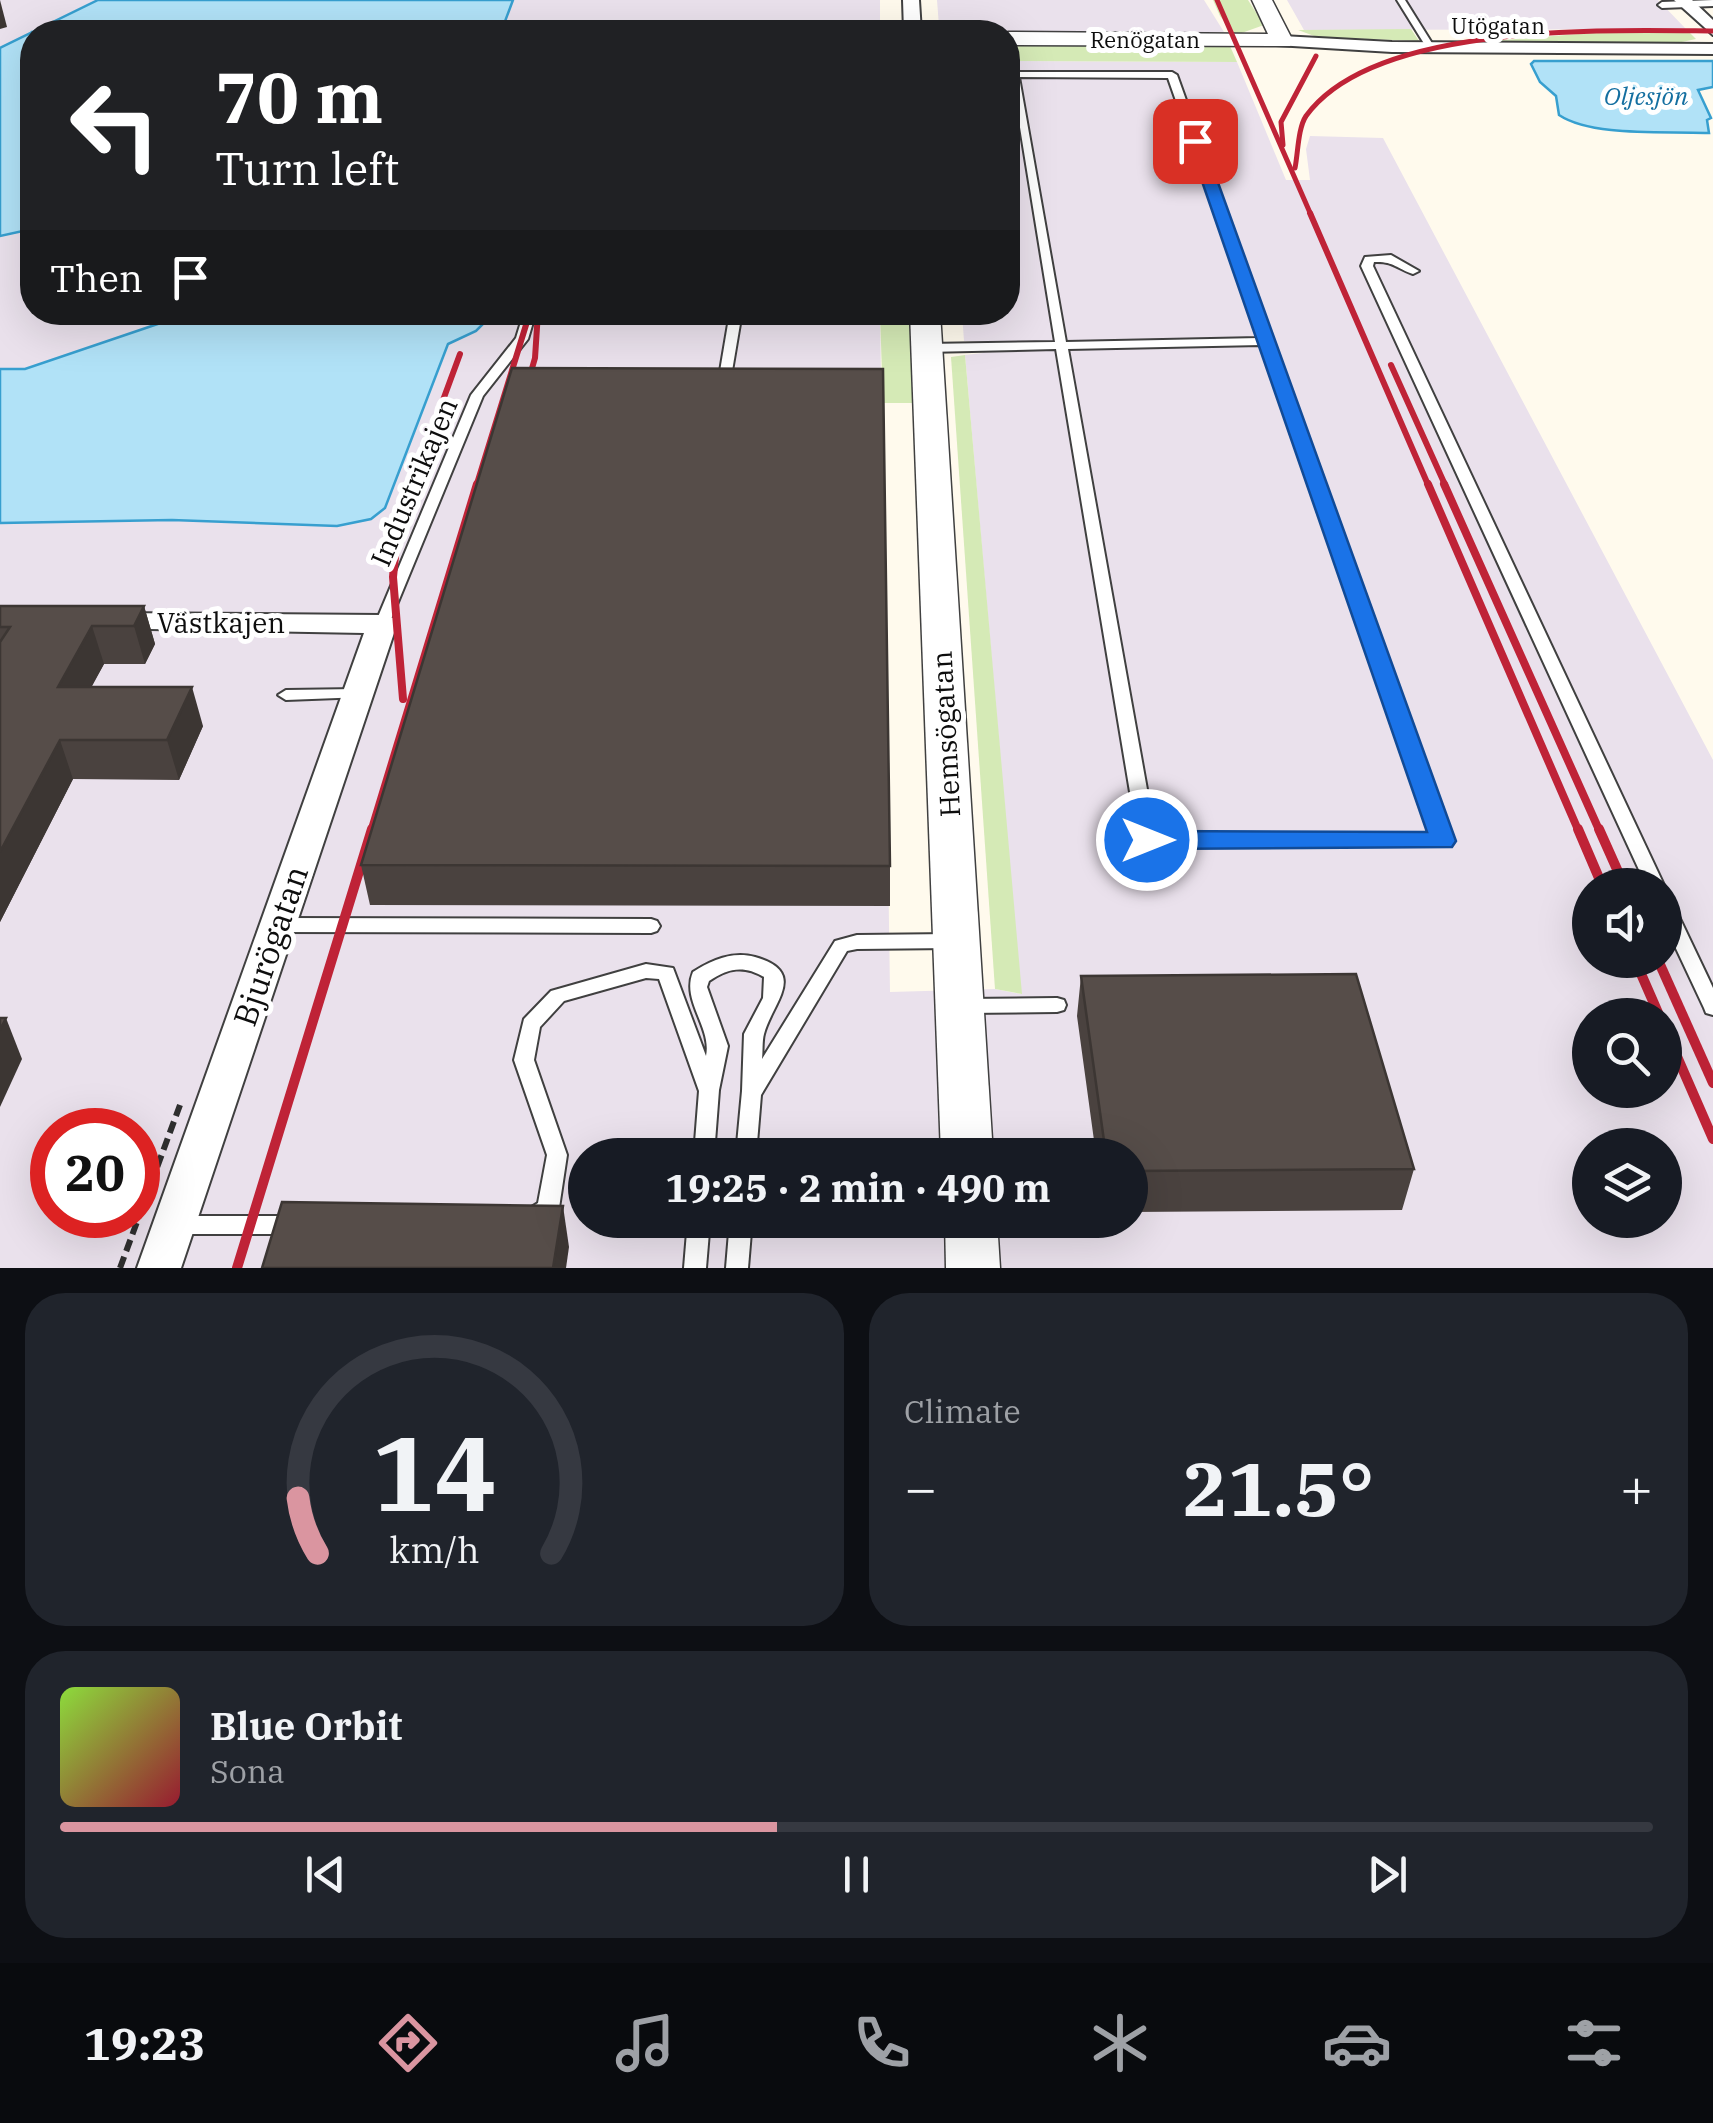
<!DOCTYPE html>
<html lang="en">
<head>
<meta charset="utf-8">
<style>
	body { margin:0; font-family:"IBM Plex Serif",serif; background:#20242c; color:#f1f3f6; height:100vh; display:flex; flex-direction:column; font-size:38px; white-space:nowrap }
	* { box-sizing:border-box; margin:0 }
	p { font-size:32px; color:#9ea1a6 }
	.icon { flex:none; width:55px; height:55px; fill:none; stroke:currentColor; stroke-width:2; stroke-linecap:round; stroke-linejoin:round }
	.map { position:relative; height:1268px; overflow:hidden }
	.drawer { display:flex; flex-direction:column; gap:25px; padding:25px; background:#0d0f14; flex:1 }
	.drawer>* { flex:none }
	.banner { position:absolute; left:20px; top:20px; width:1000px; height:305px; border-radius:40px; box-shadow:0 10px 40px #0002; background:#202124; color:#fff; overflow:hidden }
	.fabs { position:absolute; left:1572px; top:868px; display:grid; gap:20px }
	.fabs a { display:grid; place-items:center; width:110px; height:110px; border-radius:50%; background:#171b24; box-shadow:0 10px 40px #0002; font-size:50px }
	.speed { position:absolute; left:30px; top:1108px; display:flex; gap:20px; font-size:50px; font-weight:700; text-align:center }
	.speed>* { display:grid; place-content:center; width:130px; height:130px; border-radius:50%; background:#171b24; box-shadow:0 10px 40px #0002; line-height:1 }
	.speed .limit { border:15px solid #d22; background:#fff; color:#111 }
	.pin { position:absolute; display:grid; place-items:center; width:85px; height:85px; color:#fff; margin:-42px; border-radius:20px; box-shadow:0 5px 15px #0006 }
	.me { position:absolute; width:110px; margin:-55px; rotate:90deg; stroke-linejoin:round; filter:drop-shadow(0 0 8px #0008) }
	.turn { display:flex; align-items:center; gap:35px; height:210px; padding:0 30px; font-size:45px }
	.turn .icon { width:130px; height:130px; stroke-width:2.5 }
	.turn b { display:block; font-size:70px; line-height:85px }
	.then { display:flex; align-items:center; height:95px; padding:0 30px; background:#0003; gap:20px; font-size:38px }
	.big { font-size:75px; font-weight:700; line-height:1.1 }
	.drawer .card { flex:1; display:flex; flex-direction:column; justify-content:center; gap:15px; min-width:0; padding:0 35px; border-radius:40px; background:#20242c }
	.drawer .dial { align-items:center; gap:0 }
	.dial svg { height:260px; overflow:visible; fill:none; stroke:#363941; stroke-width:7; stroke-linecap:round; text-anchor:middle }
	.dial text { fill:#f1f3f6; stroke:none }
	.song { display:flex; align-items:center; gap:30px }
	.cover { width:120px; height:120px; border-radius:15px; background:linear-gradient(135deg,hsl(90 70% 55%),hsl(350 70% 35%)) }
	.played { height:10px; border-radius:5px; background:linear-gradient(90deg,#da95a0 45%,#363941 45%) }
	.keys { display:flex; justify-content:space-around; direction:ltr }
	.heat { display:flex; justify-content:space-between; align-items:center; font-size:55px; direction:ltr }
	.drawer .tiles { flex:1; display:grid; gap:25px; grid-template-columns:1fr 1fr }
	.card:last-child { grid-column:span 2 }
	.trip { position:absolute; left:568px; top:1138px; width:580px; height:100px; border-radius:50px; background:#171b24; box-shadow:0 10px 40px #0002; font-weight:700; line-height:100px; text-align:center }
	.tab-bar { display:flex; height:160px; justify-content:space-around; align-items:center; background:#090b0e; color:#9ea1a6 }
	.tab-bar .icon { width:70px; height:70px }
	.tab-bar .current { color:#da95a0 }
	.tab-bar b { font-size:45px; color:#f1f3f6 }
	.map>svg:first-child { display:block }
	.industrial { fill:#eae1ec; fill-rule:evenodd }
	.green { fill:#d5eab6 }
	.water { fill:#b1e2f7; stroke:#379fcf; stroke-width:2.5 }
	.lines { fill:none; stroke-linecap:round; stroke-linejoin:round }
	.service-casing { stroke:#404040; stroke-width:4 }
	.minor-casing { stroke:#404040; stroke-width:4 }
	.tertiary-casing { stroke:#404040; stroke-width:3 }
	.path-far1 { stroke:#2f2f2f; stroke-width:4; stroke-dasharray:6 4; stroke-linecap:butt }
	.path { stroke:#2f2f2f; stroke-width:6; stroke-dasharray:12 6; stroke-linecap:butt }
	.service { fill:#fff; fill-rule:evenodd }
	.minor { fill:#fff; fill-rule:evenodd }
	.tertiary { fill:#fff; fill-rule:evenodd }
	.rail-far3 { stroke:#bf2337; stroke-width:5 }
	.rail-far2 { stroke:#bf2337; stroke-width:6 }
	.rail-far1 { stroke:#bf2337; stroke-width:8 }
	.rail { stroke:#bf2337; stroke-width:10 }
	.wall { fill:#4a423f }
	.shaded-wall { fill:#3c3633 }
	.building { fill:#564d49; stroke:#3c3633; stroke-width:2.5 }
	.route { fill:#1a73e8; stroke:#114b97; stroke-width:2.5 }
	.labels { text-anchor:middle; stroke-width:10; stroke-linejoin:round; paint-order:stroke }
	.far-street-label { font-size:22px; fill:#0d0d0d; stroke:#fff }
	.far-water-label { font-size:25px; font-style:italic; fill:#146fa0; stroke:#fff }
	.street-label { font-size:28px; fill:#0d0d0d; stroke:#fff }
	.near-street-label { font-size:32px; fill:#0d0d0d; stroke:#fff }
</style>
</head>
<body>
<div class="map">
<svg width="1713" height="1268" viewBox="0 0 1713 1268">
	<rect width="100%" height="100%" fill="#fffaed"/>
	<g class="industrial">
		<polygon points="0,0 98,0 0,48"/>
		<polygon points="513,0 880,0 880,32 501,32"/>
		<polygon points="937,0 1204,0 1224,32 953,32 939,26"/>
		<polygon points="1287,0 1658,0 1686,29 1304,30"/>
		<path d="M 1008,61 L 1237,62 L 1286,180 L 1310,180 L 1306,149 L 1310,136 L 1383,138 L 1713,760 L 1713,1268 L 0,1268 L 0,523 L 172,520 L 337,526 L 371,519 L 386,507 L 448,344 L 476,331 L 494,313 L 880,313 L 890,992 L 995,989 L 1021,994 L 965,355 L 983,353 L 982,342 L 964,341 L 962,313 L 1008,312 ZM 1590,885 L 1665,885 L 1665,960 L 1590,960 ZM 1590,1015 L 1665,1015 L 1665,1090 L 1590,1090 ZM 52,1130 L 138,1130 L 138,1215 L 52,1215 ZM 1590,1145 L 1665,1145 L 1665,1220 L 1590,1220 ZM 585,1155 L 1130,1155 L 1130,1220 L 585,1220 Z"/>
		<polygon points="32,229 32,312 190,313 25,369 0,369 0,236"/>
	</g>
	<g class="green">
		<polygon points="1213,0 1248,0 1264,25 1236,35 1220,16"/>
		<polygon points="1411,29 1419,41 1317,37 1298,30"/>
		<polygon points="1592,33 1690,33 1696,39 1677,43 1490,41"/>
		<polygon points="1008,45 1230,46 1237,62 1008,61"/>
		<polygon points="880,313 910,313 913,403 883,403"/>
		<polygon points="965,355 1022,994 995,989 951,357"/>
	</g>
	<g class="water">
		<polygon points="98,0 513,0 501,32 32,32 32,229 0,236 0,48"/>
		<path d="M 1713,61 L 1713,87 L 1698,90 L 1711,118 L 1707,120 L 1709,133 L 1705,133 C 1665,131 1592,137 1559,115 L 1556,96 L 1540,82 L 1531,64 L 1534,61 Z"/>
		<polygon points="190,313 190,312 494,313 476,331 448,344 385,508 371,519 337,526 172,520 0,523 0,369 25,369"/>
	</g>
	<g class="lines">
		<g class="service-casing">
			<g id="service">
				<polygon points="1397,0 1405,0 1435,48 1434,50 1428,50"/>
				<polygon points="1713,0 1713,6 1662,8 1658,5 1662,2"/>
				<path d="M 1011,72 L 1172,72 L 1177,75 L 1452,841 L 1449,845 L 1147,846 L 1141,844 L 1138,840 L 1056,349 L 926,352 L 920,348 L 926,344 L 1055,342 ZM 1019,77 L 1168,78 L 1259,338 L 1066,342 ZM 1261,345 L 1432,835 L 1155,834 L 1068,349 Z"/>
				<path d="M 1391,255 L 1419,271 L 1413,274 C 1396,268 1393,261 1374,262 L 1373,266 L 1664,885 L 1646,885 L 1361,266 L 1365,257 Z"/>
				<polygon points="524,312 536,312 528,339 483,396 389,624 382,628 377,627 375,624 471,395 516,338"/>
				<polygon points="730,312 742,312 730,383 724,387 718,383"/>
				<polygon points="358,689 364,691 366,694 364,697 286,700 278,695 286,690"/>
				<polygon points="1665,900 1671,901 1674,906 1713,988 1713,1015 1706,1013 1704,1008 1665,925"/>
				<polygon points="278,918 651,919 657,921 660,926 657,931 651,933 278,932 272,930 269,925 272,920"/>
				<path d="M 952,934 L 958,936 L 961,941 L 958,946 L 952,948 L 857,949 L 847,951 L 761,1095 L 756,1155 L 736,1155 L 742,1091 L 744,1034 L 763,998 L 764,977 C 744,965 728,968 709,981 L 707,987 L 728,1046 L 719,1090 L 714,1155 L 694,1155 L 699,1091 L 659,979 L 646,978 L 564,1001 L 540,1027 L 534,1060 L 567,1155 L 559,1208 C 553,1219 537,1228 525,1223 L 521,1217 L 525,1211 L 538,1203 L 547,1155 L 514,1060 L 524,1019 L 551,991 L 646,964 L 673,968 L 706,1056 C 712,1027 681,1001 693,972 C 712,960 732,951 755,957 C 809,972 772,1003 764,1034 C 762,1041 763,1051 762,1059 L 835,941 L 857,935 Z"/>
				<polygon points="1057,998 1064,1000 1066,1005 1064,1010 1057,1012 964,1013 957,1011 955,1006 957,1001 964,999"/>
				<polygon points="178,1216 295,1216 302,1219 306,1225 302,1231 295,1234 178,1234 171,1231 167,1225 171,1219"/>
				<polygon points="688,1220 710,1220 706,1268 684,1268"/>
				<polygon points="730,1220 752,1220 748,1268 726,1268"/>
			</g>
		</g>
		<g class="minor-casing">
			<g id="minor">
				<polygon points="903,0 919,0 921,32 904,32"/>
				<polygon points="1674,0 1692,0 1713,20 1713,35"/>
				<polygon points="1282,36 1392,42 1713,44 1713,54 1392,52 1276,45 1276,37"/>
				<polygon points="108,613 382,615 393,618 397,624 181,1268 137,1268 364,633 97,628 93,622 97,616"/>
			</g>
		</g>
		<g class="tertiary-casing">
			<g id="tertiary">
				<polygon points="1252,0 1272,0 1293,41 1290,46 1008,45 1008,32 1268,34"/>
				<polygon points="910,312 940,312 993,1155 941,1155"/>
				<polygon points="945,1220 997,1220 1000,1268 946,1268"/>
			</g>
		</g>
		<polyline class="path-far1" points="884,32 895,29"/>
		<polyline class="path" points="120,1268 180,1105"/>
		<use href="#service" class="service"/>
		<use href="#minor" class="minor"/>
		<use href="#tertiary" class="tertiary"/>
		<g class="rail-far3">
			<polyline points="1217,0 1311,215"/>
			<polyline points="1283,145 1281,122 1316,56"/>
			<path d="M 1295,168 C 1298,153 1298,128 1306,116 C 1374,22 1607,30 1713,31"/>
		</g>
		<g class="rail-far2">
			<polyline points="1310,213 1429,487"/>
			<polyline points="1391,365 1446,487"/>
			<polyline points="524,396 535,358 538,312"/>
			<polyline points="411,487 460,354"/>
			<polyline points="476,487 530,312"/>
		</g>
		<g class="rail-far1">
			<polyline points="1428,484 1579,832"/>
			<polyline points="1444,484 1600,832"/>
			<polyline points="403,699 393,577 397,536 411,484"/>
			<polyline points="371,832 477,484"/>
		</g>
		<g class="rail">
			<polyline points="1578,829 1602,885"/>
			<polyline points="1599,829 1624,885"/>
			<polyline points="1635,960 1659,1015"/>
			<polyline points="1658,960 1713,1083"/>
			<polyline points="1665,1029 1713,1139"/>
			<polyline points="237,1268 372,829"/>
		</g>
	</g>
	<g class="wall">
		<polygon points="0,606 144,606 155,644 145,664 104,664 91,687 203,726 179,780 73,779 0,922"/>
		<polygon points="361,865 890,866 890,906 370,905"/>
		<polygon points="1081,976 1414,1169 1402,1210 1130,1212 1130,1155 1096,1155 1077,1016"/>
	</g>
	<g class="shaded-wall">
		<polygon points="0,0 7,27 0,29"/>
		<polygon points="144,606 155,644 145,664 134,626"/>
		<polygon points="92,626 104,664 71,725 58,687"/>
		<polygon points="192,687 203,726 179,780 167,740"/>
		<polygon points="60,740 73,779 0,922 0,852"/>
		<polygon points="6,1018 22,1059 0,1107 0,1030"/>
		<polygon points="563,1206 569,1247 566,1268 553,1268"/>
	</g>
	<g class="building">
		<polygon points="512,368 883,369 890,866 361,865"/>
		<polygon points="0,606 144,606 134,626 92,626 58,687 192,687 167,740 60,740 0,852 0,642 10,627 0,627"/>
		<polygon points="1356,974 1414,1169 1130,1171 1130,1155 1106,1155 1081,976"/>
		<polygon points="0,1018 6,1018 0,1030"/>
		<polygon points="282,1202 563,1206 553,1268 262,1268"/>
	</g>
	<polygon class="route" points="1190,138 1203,141 1456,841 1452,847 1147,849 1138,847 1134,840 1138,834 1147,831 1427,832 1188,141"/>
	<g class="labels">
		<g class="far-street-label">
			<text x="1498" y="34">Utögatan</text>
			<text x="1145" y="48">Renögatan</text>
		</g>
		<g class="far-water-label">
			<text x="1646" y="105">Oljesjön</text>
		</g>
		<g class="street-label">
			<text transform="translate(414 482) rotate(-67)" y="10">Industrikajen</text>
			<text x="221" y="633">Västkajen</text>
			<text transform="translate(946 734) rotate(-93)" y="10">Hemsögatan</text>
		</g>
		<g class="near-street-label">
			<text transform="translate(271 946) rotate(-71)" y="11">Bjurögatan</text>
		</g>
	</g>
</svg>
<div class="fabs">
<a><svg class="icon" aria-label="sound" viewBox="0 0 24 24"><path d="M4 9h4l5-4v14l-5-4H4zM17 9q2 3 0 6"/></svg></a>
<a><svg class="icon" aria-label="search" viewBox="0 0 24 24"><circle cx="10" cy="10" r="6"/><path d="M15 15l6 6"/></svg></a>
<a><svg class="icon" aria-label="layers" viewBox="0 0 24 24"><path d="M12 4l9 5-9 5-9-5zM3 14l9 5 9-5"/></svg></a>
</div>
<div class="speed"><div class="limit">20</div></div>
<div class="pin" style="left:1195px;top:141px;background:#d93025"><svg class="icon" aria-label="arrive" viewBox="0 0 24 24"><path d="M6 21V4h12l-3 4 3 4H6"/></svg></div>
<svg class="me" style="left:1147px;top:840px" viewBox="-20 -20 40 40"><circle r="17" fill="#1a73e8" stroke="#fff" stroke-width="3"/><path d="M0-11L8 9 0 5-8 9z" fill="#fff"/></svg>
<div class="trip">19:25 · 2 min · 490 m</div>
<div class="banner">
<div class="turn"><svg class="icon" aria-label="left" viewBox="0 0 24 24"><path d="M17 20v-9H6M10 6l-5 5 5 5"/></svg><div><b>70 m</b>Turn left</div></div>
<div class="then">Then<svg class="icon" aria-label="arrive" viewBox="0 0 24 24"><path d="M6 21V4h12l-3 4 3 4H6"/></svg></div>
</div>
</div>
<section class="drawer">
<div class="tiles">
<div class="card dial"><svg viewBox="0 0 100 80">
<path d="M14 69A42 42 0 1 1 86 69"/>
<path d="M14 69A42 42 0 0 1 8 52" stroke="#da95a0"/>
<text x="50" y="56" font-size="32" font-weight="700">14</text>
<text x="50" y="72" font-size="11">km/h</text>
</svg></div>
<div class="card"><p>Climate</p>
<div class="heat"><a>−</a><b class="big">21.5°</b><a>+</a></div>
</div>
<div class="card">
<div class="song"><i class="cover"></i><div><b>Blue Orbit</b><p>Sona</p></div></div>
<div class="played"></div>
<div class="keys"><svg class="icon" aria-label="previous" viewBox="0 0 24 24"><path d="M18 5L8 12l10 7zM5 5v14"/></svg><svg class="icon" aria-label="pause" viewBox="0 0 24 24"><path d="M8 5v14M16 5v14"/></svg><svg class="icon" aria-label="next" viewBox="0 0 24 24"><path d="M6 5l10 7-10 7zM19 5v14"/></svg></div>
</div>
</div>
</section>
<nav class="tab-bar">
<b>19:23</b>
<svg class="icon current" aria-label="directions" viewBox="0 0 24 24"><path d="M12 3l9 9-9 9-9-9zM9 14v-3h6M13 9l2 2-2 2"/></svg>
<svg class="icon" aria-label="music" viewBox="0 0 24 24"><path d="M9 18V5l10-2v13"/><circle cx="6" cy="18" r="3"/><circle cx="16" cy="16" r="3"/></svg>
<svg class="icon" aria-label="phone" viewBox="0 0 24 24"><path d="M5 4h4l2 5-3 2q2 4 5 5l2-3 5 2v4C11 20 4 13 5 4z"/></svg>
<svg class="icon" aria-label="climate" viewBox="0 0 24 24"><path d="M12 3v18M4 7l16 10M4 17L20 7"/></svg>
<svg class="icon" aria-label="car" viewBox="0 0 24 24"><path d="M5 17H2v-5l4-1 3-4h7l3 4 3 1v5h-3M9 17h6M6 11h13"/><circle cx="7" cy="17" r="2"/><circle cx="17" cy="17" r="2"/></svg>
<svg class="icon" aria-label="filters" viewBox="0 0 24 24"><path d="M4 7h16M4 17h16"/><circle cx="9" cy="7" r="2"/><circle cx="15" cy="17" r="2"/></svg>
</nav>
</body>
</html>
